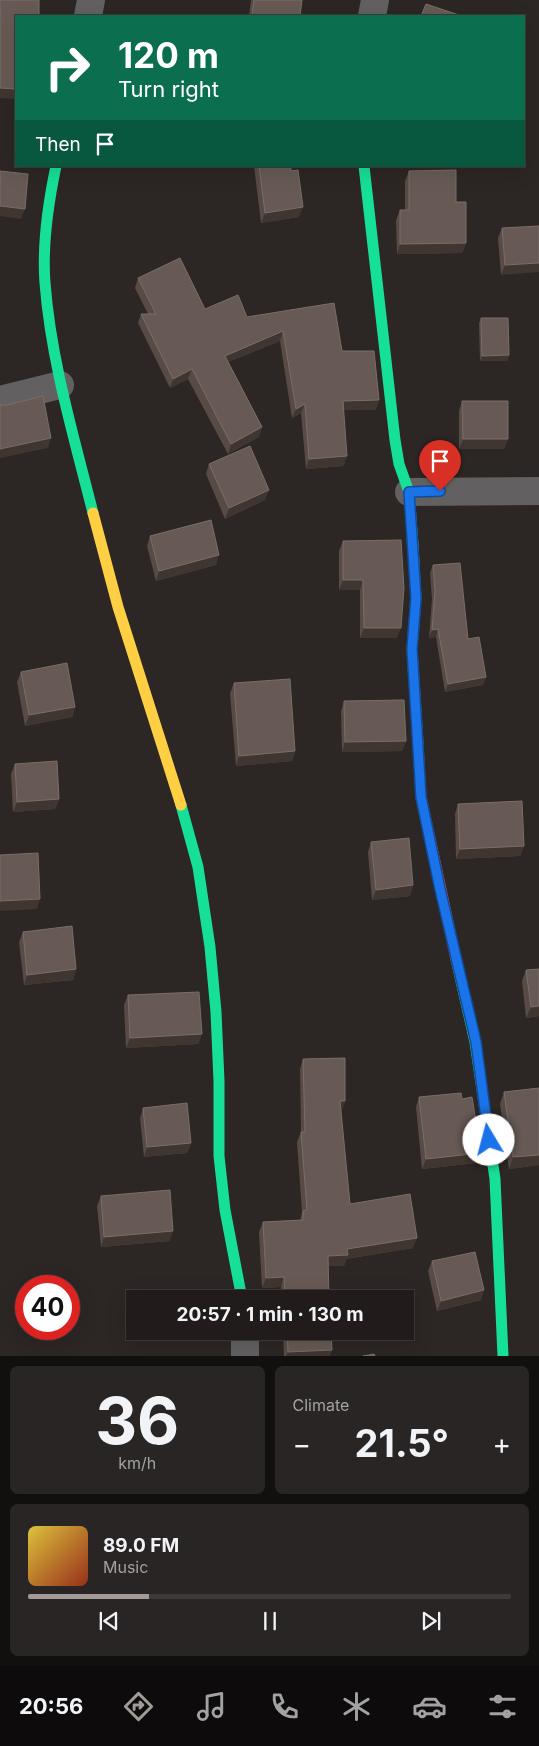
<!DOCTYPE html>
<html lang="en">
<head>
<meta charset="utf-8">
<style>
	body { margin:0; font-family:Inter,sans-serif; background:#292524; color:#f1f3f6; height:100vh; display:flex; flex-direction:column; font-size:19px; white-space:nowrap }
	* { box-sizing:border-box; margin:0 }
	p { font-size:16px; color:#a2a1a3 }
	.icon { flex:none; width:28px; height:28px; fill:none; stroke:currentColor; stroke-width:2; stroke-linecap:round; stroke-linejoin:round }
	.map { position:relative; height:1356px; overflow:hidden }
	.sheet { display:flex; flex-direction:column; gap:10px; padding:10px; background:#120f0f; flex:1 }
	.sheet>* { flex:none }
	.top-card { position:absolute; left:15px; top:15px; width:510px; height:152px; border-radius:0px; box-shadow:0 5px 20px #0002,0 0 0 1px #3e3a3a; background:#0b6e4f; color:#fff; overflow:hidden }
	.speed { position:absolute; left:15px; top:1275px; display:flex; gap:10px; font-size:25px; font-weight:700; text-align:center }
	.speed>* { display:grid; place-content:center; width:65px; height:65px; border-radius:50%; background:#211c1b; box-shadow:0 5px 20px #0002,0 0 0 1px #3e3a3a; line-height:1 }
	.speed .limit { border:8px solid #d22; background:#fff; color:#111 }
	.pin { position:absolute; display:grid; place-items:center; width:42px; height:42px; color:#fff; margin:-51px -21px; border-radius:50% 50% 50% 0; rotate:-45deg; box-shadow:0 0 5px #0007 }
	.pin .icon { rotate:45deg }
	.me { position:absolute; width:55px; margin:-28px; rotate:352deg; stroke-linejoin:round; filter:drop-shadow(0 0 4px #0008) }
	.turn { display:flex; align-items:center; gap:18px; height:105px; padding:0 20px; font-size:22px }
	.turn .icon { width:65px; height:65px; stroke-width:2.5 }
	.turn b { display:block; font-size:35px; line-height:42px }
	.then { display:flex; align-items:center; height:48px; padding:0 20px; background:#0003; gap:10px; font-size:19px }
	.big { font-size:38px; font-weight:700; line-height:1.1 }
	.sheet .tile { flex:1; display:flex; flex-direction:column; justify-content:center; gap:8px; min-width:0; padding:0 18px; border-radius:8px; background:#292524 }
	.sheet .dial { align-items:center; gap:0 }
	.dial b { font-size:65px; line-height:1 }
	.song { display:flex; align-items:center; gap:15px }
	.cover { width:60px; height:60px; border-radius:8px; background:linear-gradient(135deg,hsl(50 70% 55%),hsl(10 70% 35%)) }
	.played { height:5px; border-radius:2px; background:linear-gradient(90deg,#a19a97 25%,#3e3a3a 25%) }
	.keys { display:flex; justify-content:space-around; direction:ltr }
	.heat { display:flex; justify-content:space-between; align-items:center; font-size:28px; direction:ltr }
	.sheet .tiles { flex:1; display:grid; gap:10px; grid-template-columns:1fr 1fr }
	.tile:last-child { grid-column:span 2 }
	.trip { position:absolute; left:126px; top:1290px; width:288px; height:50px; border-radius:0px; background:#211c1b; box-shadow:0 5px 20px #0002,0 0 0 1px #3e3a3a; font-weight:700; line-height:50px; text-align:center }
	.tab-bar { display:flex; height:80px; justify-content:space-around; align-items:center; background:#0d0b0b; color:#a2a1a3 }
	.tab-bar .icon { width:35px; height:35px }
	.tab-bar .selected { color:#a19a97 }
	.tab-bar b { font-size:22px; color:#f1f3f6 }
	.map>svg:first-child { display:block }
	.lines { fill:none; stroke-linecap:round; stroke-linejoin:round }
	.street { stroke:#626060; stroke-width:28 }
	.fast { stroke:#16e098; stroke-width:11 }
	.slow { stroke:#ffcf43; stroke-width:11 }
	.jam { stroke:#f24e42; stroke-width:11 }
	.wall { fill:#584b45 }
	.shaded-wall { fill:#403631 }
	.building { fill:#675a54; stroke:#7a6e68 }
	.route-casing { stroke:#114b97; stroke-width:12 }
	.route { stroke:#1a73e8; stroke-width:9 }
</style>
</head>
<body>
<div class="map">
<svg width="539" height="1356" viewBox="0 0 539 1356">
	<rect width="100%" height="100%" fill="#2c2624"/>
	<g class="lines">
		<g class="street">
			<polyline points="88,16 91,0"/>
			<polyline points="372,16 375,0"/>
			<polyline points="0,400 60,385"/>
			<polyline points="409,492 539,491"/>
			<polyline points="245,1331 245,1356"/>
		</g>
		<g class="fast">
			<path d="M 56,166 C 48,204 42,244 45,283 C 51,361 74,437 93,513"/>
			<polyline points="364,166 395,440 399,464 409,492 413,544 416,598 412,649 418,743"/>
			<polyline points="181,805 198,867 210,947 216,1012 219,1081 219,1156 225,1210 242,1299"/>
			<polyline points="456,959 475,1042 495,1179 503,1356"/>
		</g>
		<polyline class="slow" points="93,513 118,607 181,805"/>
		<polyline class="jam" points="418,743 421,797 456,959"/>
	</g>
	<g class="wall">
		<polygon points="251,0 302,0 300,16 249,16"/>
		<polygon points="254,166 291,166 291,171 299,217 261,223"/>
		<polygon points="409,171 456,202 466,243 462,253 397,254 396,220 400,210 405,210 405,181"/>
		<polygon points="539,226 501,275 498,238 502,228"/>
		<polygon points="138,278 205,309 247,317 342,351 376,410 344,410 344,466 306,469 301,413 292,418 280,341 228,362 262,427 259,437 228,454 188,379 170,388 138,323 141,314 148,314 135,288"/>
		<polygon points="481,318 509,355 507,361 480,361 479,323"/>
		<polygon points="462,401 508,439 504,449 459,449 459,411"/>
		<polygon points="209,464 265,500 225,519 206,474"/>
		<polygon points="150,536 216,565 156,581 147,546"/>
		<polygon points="343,541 397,638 360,638 360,590 339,590 339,551"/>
		<polygon points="433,565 486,677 483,685 445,692 436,637 429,638 432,599 430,573"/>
		<polygon points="21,672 75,707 72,717 25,726 17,682"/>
		<polygon points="234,683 295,751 292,761 236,766 230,693"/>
		<polygon points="344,701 406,741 402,751 342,752 341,711"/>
		<polygon points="15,764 59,799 55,809 13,812 11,774"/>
		<polygon points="458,804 524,846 520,856 456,859 455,814"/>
		<polygon points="371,842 413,885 410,896 372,900 368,852"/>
		<polygon points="23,932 76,969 73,980 24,985 19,942"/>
		<polygon points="539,969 539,1016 526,1018 522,981 526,970"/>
		<polygon points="128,995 202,1034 198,1044 126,1048 124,1005"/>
		<polygon points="303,1059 345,1101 341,1111 350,1204 413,1248 346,1259 344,1266 328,1266 329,1299 281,1299 281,1287 262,1288 259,1232 263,1222 300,1220 302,1212 297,1142 301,1132 300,1069"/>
		<polygon points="539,1088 539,1165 509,1169 500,1104 504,1092"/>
		<polygon points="419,1097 462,1099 481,1153 477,1163 422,1169 416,1107"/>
		<polygon points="143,1108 191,1143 187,1153 144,1157 140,1118"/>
		<polygon points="101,1196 170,1241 101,1247 97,1206"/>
		<polygon points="432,1261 481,1300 437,1311 428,1271"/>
		<polygon points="283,1331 331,1331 332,1350 329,1356 284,1356"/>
	</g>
	<g class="shaded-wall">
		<polygon points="0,88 16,89 16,99 0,98"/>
		<polygon points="0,206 25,209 21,219 0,216"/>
		<polygon points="303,207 299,217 261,223 265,213"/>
		<polygon points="466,243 462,253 397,254 400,244"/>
		<polygon points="539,263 539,272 501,275 505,265"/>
		<polygon points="283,331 280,341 221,365 225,356"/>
		<polygon points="509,355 507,361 480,361 482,356"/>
		<polygon points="192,369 188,379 170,388 173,379"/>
		<polygon points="379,400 376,410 339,410 343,401"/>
		<polygon points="305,404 301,413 292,418 296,409"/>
		<polygon points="262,427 259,437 228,454 231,444"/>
		<polygon points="51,438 48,448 0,458 0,449"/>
		<polygon points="463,439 508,439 504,449 459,449"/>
		<polygon points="347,456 344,466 306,469 309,459"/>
		<polygon points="269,490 265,500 225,519 229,508"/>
		<polygon points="219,555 216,565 156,581 159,571"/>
		<polygon points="343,580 363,580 360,590 339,590"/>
		<polygon points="364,628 401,628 397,638 360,638"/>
		<polygon points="438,629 436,637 429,638 432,630"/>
		<polygon points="486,677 483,685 445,692 448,684"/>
		<polygon points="75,707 72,717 25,726 29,715"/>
		<polygon points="406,741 402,751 342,752 345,742"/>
		<polygon points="295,751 292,761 236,766 239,756"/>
		<polygon points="59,799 55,809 13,812 17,802"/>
		<polygon points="524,846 520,856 456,859 460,849"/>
		<polygon points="413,885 410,896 372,900 376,890"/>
		<polygon points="40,899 37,909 0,911 0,901"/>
		<polygon points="76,969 73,980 24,985 27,975"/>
		<polygon points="539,1006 539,1016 526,1018 531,1007"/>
		<polygon points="202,1034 198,1044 126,1048 130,1038"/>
		<polygon points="340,1101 345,1101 342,1111 337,1111"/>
		<polygon points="191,1143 187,1153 144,1157 147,1147"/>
		<polygon points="481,1153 477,1163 422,1169 426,1159"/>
		<polygon points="539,1155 539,1165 509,1169 513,1157"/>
		<polygon points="173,1231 170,1241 101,1247 104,1237"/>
		<polygon points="417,1238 413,1248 346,1259 344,1266 324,1266 328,1256 347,1249"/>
		<polygon points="284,1277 281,1287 262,1288 266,1278"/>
		<polygon points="484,1290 481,1300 437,1311 441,1301"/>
		<polygon points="332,1350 329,1356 286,1356 288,1352"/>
	</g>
	<g class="building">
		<polygon points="0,0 39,0 39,16 16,16 16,89 0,88"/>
		<polygon points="254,0 302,0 300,16 252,16"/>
		<polygon points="426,4 462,16 421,16"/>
		<polygon points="259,166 291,166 291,171 298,170 303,207 265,213"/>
		<polygon points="456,170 456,202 466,202 466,243 400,244 400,210 409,210 409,171"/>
		<polygon points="0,171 28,174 25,209 0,206"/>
		<polygon points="539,226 539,263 505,265 502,228"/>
		<polygon points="180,258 205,309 238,295 247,317 334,303 342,351 374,351 379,400 343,401 347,456 309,459 305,404 296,409 283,331 225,356 262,427 231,444 192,369 173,379 141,314 156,314 138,278"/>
		<polygon points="481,318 508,318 509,355 482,356"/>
		<polygon points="43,396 51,438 0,449 0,405 7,405"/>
		<polygon points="462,401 508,401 508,439 463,439"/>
		<polygon points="250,446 269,490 229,508 209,464"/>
		<polygon points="211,520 219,555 159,571 150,536"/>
		<polygon points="401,540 404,588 401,628 364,628 363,580 343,580 343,541"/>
		<polygon points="460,563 468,639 479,637 486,677 448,684 438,629 432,630 435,591 433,565"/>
		<polygon points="67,663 75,707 29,715 21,672"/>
		<polygon points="290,679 295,751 239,756 234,683"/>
		<polygon points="404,700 406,741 345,742 344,701"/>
		<polygon points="57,761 59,799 17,802 15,764"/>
		<polygon points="522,801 524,846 460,849 458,804"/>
		<polygon points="409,838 413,885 376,890 371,842"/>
		<polygon points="38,853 40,899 0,901 0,855"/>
		<polygon points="72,926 76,969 27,975 23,932"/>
		<polygon points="539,969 539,1006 531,1007 526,970"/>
		<polygon points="199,992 202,1034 130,1038 128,995"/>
		<polygon points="345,1058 345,1101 340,1101 350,1204 410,1194 417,1238 347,1249 348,1255 328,1256 329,1299 285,1299 284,1277 266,1278 263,1222 303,1220 303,1211 307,1210 301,1132 305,1132 303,1059"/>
		<polygon points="539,1088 539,1155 513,1157 504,1092"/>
		<polygon points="461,1093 462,1099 472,1097 481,1153 426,1159 419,1097"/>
		<polygon points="187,1103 191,1143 147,1147 143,1108"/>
		<polygon points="170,1190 173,1231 104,1237 101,1196"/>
		<polygon points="475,1252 484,1290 441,1301 432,1261"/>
		<polygon points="287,1331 331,1331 332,1350 288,1352"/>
		<polygon points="374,1354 375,1356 363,1356"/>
	</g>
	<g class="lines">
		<g class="route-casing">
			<polyline id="route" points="440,491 409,492 416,598 412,649 421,797 440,889 476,1042 489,1140"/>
		</g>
		<use href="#route" class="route"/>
	</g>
</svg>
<div class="speed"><div class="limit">40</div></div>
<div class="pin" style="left:440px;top:491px;background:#d93025"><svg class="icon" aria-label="arrive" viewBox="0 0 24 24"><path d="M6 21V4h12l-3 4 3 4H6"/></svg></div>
<svg class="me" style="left:489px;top:1140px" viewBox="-20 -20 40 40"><circle r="19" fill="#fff"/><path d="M0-13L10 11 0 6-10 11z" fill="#1a73e8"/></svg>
<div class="trip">20:57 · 1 min · 130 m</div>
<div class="top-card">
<div class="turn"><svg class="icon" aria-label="right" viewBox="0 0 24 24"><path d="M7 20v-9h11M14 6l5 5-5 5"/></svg><div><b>120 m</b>Turn right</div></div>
<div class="then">Then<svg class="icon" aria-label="arrive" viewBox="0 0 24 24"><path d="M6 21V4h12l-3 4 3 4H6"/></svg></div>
</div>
</div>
<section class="sheet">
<div class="tiles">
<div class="tile dial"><b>36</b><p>km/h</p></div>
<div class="tile"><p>Climate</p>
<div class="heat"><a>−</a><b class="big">21.5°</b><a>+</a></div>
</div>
<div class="tile">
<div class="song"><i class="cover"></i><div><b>89.0 FM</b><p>Music</p></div></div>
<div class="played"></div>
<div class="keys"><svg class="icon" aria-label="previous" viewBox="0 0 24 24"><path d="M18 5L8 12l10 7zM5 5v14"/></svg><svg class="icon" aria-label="pause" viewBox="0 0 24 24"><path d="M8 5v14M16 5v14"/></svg><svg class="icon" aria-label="next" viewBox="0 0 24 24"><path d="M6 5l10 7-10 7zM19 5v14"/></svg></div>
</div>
</div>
</section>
<nav class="tab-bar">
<b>20:56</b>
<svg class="icon selected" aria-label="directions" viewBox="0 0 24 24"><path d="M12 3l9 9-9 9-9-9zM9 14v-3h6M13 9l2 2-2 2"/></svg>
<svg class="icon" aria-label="music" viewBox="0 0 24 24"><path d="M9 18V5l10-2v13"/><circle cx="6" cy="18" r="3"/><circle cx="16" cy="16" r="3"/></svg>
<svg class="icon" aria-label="phone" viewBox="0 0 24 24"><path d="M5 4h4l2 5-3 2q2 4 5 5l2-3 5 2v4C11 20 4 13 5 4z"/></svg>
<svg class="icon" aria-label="climate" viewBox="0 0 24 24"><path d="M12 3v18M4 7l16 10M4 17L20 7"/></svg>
<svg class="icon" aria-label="car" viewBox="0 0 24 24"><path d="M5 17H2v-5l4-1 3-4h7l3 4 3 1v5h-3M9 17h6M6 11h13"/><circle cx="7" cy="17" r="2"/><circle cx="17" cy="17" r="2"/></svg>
<svg class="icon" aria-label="filters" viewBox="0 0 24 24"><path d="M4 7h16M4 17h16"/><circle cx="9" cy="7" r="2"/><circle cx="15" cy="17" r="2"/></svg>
</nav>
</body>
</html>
